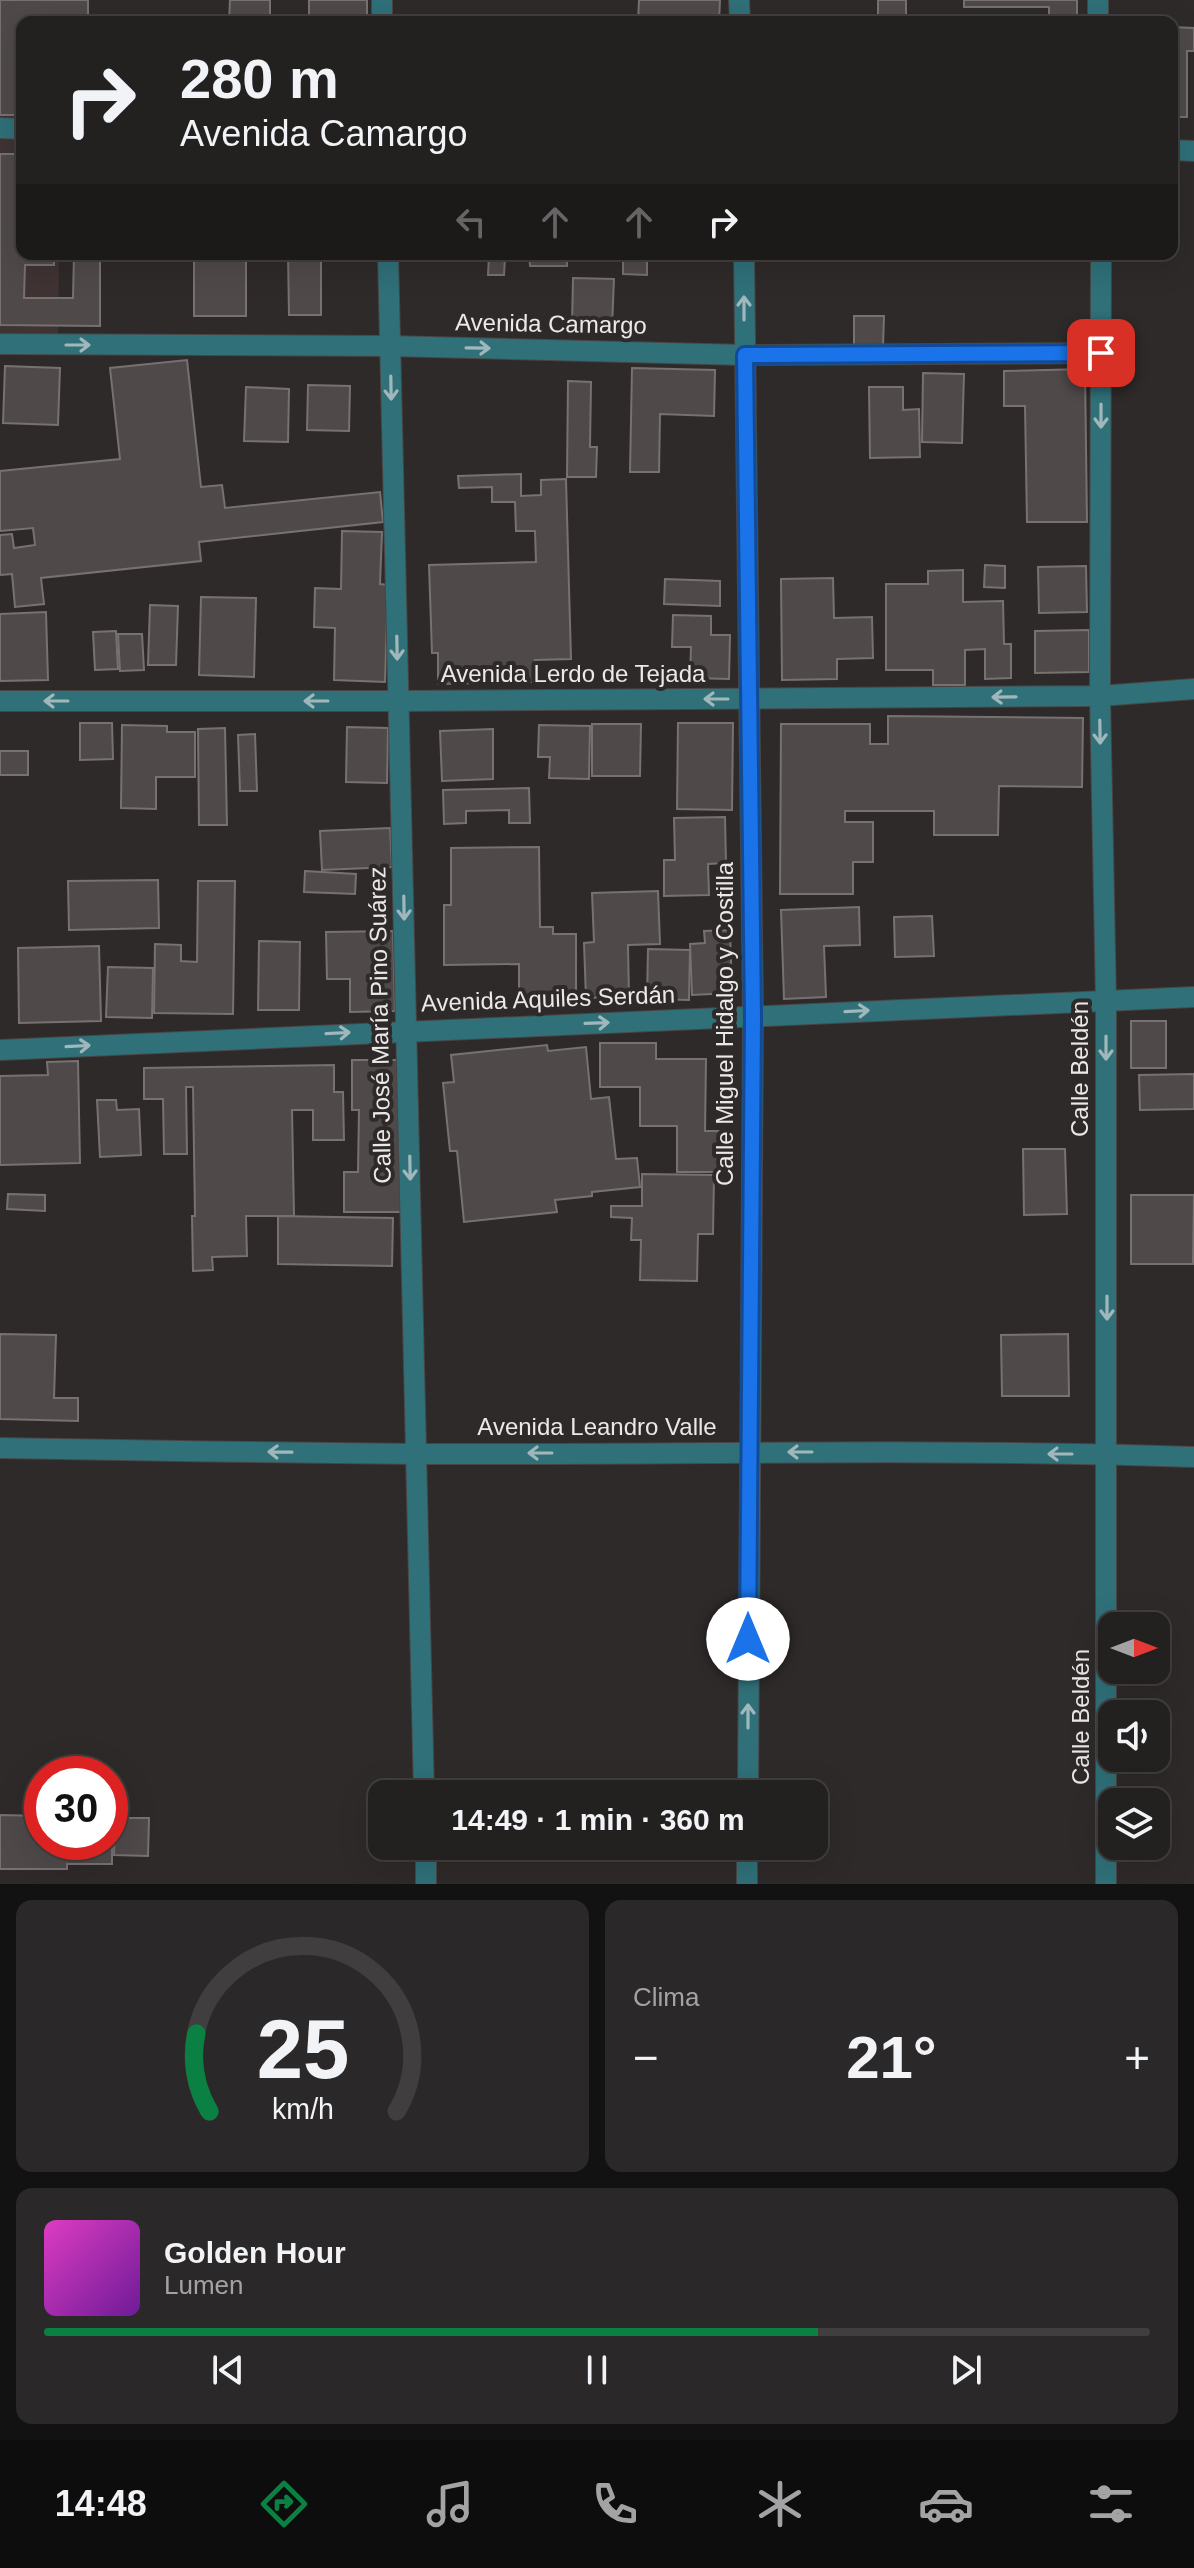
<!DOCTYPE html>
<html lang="es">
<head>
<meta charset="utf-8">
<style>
	body { margin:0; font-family:Helvetica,sans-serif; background:#2b2829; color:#f1f3f6; height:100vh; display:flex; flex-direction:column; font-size:30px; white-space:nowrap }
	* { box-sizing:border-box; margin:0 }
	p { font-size:26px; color:#a3a3a5 }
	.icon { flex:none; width:44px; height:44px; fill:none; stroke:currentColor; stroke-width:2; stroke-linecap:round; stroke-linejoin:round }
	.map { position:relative; height:1884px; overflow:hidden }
	.drawer { display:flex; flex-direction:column; gap:16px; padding:16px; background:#131212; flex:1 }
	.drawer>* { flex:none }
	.top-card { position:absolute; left:16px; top:16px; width:1162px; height:244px; border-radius:16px; box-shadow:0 8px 32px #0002,0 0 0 2px #403e3e; background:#232020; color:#f1f3f6; overflow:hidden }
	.needle { width:52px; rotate:90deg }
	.fabs { position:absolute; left:1098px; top:1612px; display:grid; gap:16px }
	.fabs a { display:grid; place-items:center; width:72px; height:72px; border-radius:16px; background:#232020; box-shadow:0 8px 32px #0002,0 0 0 2px #403e3e; font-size:40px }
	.speed { position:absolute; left:24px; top:1756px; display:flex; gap:16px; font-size:40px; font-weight:700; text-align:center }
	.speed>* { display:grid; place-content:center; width:104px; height:104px; border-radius:50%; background:#232020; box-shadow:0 8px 32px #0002,0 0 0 2px #403e3e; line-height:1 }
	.speed .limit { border:12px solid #d22; background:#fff; color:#111 }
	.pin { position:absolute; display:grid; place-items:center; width:68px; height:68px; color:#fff; margin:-34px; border-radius:16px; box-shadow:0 4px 12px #0006 }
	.me { position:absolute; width:88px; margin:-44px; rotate:0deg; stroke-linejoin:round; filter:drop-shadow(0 0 6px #0008) }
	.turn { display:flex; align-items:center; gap:28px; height:168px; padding:0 32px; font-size:36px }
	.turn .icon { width:104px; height:104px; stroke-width:2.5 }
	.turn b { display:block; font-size:56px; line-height:68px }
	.lanes { display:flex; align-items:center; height:76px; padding:0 32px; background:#0003; justify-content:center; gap:40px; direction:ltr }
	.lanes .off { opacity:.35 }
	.big { font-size:60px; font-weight:700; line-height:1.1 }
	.drawer .widget { flex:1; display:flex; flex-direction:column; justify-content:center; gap:12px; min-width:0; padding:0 28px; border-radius:16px; background:#2b2829 }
	.drawer .dial { align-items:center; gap:0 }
	.dial svg { height:208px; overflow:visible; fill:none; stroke:#403e3e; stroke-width:7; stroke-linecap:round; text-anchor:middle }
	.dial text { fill:#f1f3f6; stroke:none }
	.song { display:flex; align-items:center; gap:24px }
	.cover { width:96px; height:96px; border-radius:12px; background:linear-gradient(135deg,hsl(310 70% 55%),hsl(280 70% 35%)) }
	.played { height:8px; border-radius:4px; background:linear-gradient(90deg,#0b8043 70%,#403e3e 70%) }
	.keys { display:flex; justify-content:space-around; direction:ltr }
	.heat { display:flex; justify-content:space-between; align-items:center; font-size:44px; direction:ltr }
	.drawer .tiles { flex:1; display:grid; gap:16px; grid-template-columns:1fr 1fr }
	.widget:last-child { grid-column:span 2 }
	.trip { position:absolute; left:368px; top:1780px; width:460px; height:80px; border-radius:16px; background:#232020; box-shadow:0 8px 32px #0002,0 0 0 2px #403e3e; font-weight:700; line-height:80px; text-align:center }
	.menu { display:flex; height:128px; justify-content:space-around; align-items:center; background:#0e0d0d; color:#a3a3a5 }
	.menu .icon { width:56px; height:56px }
	.menu .current { color:#0b8043 }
	.menu b { font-size:36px; color:#f1f3f6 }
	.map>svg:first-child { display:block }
	.built { fill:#3f3334 }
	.building { fill:#4f494a; stroke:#777171; stroke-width:2 }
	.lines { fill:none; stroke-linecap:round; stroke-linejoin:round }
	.minor-casing { stroke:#494545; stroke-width:22 }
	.tertiary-casing { stroke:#494545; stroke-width:22 }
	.minor { stroke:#307079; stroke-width:20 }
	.tertiary { stroke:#307079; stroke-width:20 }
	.oneway { stroke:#a0b8bc }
	.route-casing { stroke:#114b97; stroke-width:20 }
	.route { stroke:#1a73e8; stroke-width:14 }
	.labels { text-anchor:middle; stroke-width:8; stroke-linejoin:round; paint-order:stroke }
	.street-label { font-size:24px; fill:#ebe8e8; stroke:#2f2a2a }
</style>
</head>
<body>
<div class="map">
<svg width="1194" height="1884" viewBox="0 0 1194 1884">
	<rect width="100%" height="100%" fill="#2f2a2a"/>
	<polygon class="built" points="0,0 22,22 22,254 59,254 58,334 0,337"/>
	<g class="building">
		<polygon points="0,0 88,0 88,22 22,22 22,115 0,115"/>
		<polygon points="230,0 270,0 270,22 229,22"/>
		<polygon points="309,0 367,0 367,20 309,22"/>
		<polygon points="639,0 720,0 719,22 638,22"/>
		<rect x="878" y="0" width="28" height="22"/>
		<polygon points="964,0 1077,0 1077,22 1049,22 1049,7 964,7"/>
		<polygon points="1172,27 1194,28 1194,51 1187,51 1187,117 1172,117"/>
		<polygon points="0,154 22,154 22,254 54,254 54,265 25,265 24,298 73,298 74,254 100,254 100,326 0,325"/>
		<rect x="194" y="254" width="52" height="62"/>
		<polygon points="288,254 321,254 321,315 289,315"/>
		<polygon points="465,254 493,254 492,258 505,258 504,275 488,275 489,255"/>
		<polygon points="529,254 567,254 567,266 530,266"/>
		<polygon points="623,254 647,254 647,275 623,274"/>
		<polygon points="573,278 614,279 612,327 572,326"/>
		<polygon points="854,316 884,316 883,347 854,346"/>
		<polygon points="187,360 201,487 222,485 225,508 380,492 383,522 199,542 201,561 41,578 44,604 15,607 12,574 0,575 0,535 12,534 14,548 35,545 33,528 0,531 0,471 120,459 110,368"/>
		<polygon points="5,366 60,368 58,425 3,423"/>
		<polygon points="632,368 715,370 714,416 660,414 659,472 630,472"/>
		<polygon points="1085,369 1087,522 1027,522 1025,406 1004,406 1004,371"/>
		<polygon points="923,373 964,374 962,443 922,442"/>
		<polygon points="568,381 591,382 590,447 597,447 596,477 567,477"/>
		<polygon points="308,385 350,386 349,431 307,430"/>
		<polygon points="246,387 289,389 288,442 244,441"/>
		<polygon points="869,387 903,387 903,410 919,409 920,457 870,458"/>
		<polygon points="521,474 521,496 541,495 541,480 566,479 571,659 535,660 536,682 438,684 438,653 432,653 429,565 536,562 535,531 516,531 515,502 492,502 492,487 459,488 458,476"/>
		<polygon points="342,531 382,532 380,584 388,585 385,682 334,680 335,628 314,627 315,588 341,589"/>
		<polygon points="985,565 1005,566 1005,588 984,587"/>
		<polygon points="1086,566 1087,612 1039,613 1038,567"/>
		<polygon points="963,570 963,602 1003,601 1004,644 1011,644 1011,678 985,679 985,649 965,650 965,685 933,685 933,670 886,670 886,584 928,584 928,571"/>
		<polygon points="833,578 834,618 872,617 873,658 837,659 837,679 782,680 781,579"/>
		<polygon points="665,579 720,581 720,606 664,604"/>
		<polygon points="201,597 256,598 254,677 199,675"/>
		<polygon points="150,605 178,606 176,665 148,665"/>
		<polygon points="46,612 48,680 0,681 0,614"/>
		<polygon points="673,615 711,616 711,635 730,635 729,679 690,678 691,647 672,647"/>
		<polygon points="1089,630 1089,672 1035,673 1035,631"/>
		<polygon points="116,631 118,669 95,670 93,632"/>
		<polygon points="118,634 142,634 144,670 120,671"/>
		<polygon points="888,716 1083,718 1082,787 999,786 998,835 934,835 934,811 845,811 845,822 873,822 873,862 853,862 853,894 780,894 781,724 870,724 870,744 888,744"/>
		<polygon points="80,723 112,723 113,759 80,760"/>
		<polygon points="678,723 733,723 732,810 677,809"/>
		<polygon points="592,724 641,724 640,776 592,776"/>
		<polygon points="122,725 167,726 167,732 195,732 195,777 156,777 156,809 121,808"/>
		<polygon points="539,725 590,726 589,779 549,778 550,757 538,757"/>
		<polygon points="347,727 388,728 387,783 346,782"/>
		<polygon points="225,728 227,825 199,825 198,729"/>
		<polygon points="493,729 493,779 442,781 440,731"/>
		<polygon points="255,734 257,791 240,791 238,735"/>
		<rect x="0" y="751" width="28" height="24"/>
		<polygon points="529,788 530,823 509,823 509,810 466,811 466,823 444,824 443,790"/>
		<polygon points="725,817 726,863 708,864 709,895 664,896 664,860 675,860 674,818"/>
		<polygon points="390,828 392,867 322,870 320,831"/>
		<polygon points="539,847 540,927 553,927 553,934 576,934 576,997 519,997 519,964 444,965 444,905 451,905 451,848"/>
		<polygon points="305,871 356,874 355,894 304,892"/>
		<polygon points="158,880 159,928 69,930 68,881"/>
		<polygon points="198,881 235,881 233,1014 154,1013 155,944 181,945 181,961 197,962"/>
		<polygon points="658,891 660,944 628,945 629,997 586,998 584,943 594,942 592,893"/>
		<polygon points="859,907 860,945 824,946 826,997 784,999 781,910"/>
		<polygon points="932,916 934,956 895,957 894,917"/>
		<polygon points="730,930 732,993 692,995 690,944 705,943 704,931"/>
		<polygon points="393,931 395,1011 350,1012 350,979 327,979 326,932"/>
		<polygon points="259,941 300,942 299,1010 258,1010"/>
		<polygon points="99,946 101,1021 19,1023 18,948"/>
		<polygon points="648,949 690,950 689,1000 647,999"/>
		<polygon points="108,967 153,968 152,1018 106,1017"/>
		<rect x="1131" y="1021" width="35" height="47"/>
		<polygon points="600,1043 656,1043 656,1059 706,1059 705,1131 731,1131 731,1172 677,1172 677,1126 640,1126 640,1087 600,1087"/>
		<polygon points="547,1045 548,1051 586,1047 591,1099 609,1097 616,1159 637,1158 640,1187 592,1192 592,1196 555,1200 557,1212 464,1222 457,1151 450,1151 443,1083 454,1082 451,1055"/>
		<polygon points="352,1060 406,1060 404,1212 344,1212 344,1172 358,1172 359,1110 352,1110"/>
		<polygon points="78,1061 80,1163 0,1165 0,1076 48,1075 47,1062"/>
		<polygon points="334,1065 334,1092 343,1092 344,1140 313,1140 313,1110 292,1110 294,1216 246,1216 247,1256 212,1257 213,1270 193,1271 192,1216 195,1216 193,1087 186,1087 187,1154 164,1154 163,1099 144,1099 144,1068"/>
		<polygon points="1194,1074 1194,1109 1140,1110 1139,1075"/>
		<polygon points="97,1100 116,1100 117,1110 139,1109 141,1155 100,1157"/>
		<polygon points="1023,1149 1065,1149 1067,1214 1024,1215"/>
		<polygon points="642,1174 714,1175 713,1234 698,1234 697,1281 640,1280 641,1240 631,1240 632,1218 611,1217 611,1206 642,1206"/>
		<polygon points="8,1194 45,1195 45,1211 7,1209"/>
		<polygon points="1131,1195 1194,1195 1193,1264 1131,1264"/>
		<polygon points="278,1216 393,1218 392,1266 278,1264"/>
		<polygon points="0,1334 56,1335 54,1398 78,1398 78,1421 0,1419"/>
		<polygon points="1068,1334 1069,1396 1002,1396 1001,1335"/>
		<polygon points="0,1815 42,1816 42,1842 110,1842 112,1816 112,1864 67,1864 67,1869 0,1869"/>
		<polygon points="115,1818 149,1818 148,1856 114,1855"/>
	</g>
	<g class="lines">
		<g class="minor-casing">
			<g id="minor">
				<polyline points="382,0 382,22"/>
				<polyline points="739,0 740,22"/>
				<polyline points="1098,0 1098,22"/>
				<polyline points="0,128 22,129"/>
				<polyline points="1172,150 1194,151"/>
				<polyline points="388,254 424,1794"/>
				<polyline points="744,254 753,1017 748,1794"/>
				<polyline points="1101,254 1100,696 1106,1001 1106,1884"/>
				<polyline points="0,344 390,346 745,355 1101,353"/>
				<polyline points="0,701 399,701 1100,696 1194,689"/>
				<polyline points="0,1050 1194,997"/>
				<polyline points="426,1846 426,1884"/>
				<polyline points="747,1884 747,1846"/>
			</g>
		</g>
		<g class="tertiary-casing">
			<path id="tertiary" d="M 0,1448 C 139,1450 277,1453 416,1454 C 675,1455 935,1448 1194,1457"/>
		</g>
		<use href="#minor" class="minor"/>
		<use href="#tertiary" class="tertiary"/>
	</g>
	<defs><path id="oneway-shaft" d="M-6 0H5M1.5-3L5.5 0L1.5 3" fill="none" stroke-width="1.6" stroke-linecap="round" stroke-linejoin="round" transform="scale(2)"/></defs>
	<g class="oneway">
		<use href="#oneway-shaft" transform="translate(744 308) rotate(-90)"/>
		<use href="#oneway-shaft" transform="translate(78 345)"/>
		<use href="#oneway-shaft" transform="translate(478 348) rotate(1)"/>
		<use href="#oneway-shaft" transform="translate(391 388) rotate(89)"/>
		<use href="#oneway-shaft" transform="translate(1101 416) rotate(90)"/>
		<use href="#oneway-shaft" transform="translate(397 648) rotate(89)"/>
		<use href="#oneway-shaft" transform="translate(1004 697) rotate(179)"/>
		<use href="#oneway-shaft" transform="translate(716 699) rotate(180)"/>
		<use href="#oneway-shaft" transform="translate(56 701) rotate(180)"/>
		<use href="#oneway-shaft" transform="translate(316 701) rotate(180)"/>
		<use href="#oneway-shaft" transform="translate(1100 732) rotate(89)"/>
		<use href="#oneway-shaft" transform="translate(404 908) rotate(89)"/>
		<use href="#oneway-shaft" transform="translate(857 1011) rotate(-3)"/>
		<use href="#oneway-shaft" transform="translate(597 1023) rotate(-2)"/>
		<use href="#oneway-shaft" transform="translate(338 1033) rotate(-3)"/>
		<use href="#oneway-shaft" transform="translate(78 1046) rotate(-3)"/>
		<use href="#oneway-shaft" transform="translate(1106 1048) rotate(90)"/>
		<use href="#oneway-shaft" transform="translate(410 1168) rotate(89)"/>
		<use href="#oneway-shaft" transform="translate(1107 1308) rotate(90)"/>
		<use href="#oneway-shaft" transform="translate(280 1452) rotate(-179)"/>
		<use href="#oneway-shaft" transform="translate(800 1452) rotate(-180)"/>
		<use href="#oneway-shaft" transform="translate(540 1453) rotate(180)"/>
		<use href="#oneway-shaft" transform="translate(1060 1454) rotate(-180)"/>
		<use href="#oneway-shaft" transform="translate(748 1716) rotate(-90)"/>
	</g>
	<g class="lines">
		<g class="route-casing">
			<polyline id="route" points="748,1639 753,1017 745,355 1101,353"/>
		</g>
		<use href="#route" class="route"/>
	</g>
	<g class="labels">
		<g class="street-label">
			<text transform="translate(551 324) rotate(1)" y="8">Avenida Camargo</text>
			<text x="573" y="682">Avenida Lerdo de Tejada</text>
			<text transform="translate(548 999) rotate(-2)" y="8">Avenida Aquiles Serdán</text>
			<text transform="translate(725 1024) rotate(-90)" y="8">Calle Miguel Hidalgo y Costilla</text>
			<text transform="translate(380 1025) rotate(-91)" y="8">Calle José María Pino Suárez</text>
			<text transform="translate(1080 1069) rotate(-90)" y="8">Calle Beldén</text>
			<text x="597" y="1435">Avenida Leandro Valle</text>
			<text transform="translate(1081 1717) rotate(-90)" y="8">Calle Beldén</text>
		</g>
	</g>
</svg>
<div class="fabs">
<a><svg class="needle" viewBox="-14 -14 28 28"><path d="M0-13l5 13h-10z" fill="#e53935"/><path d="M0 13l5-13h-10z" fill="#a3a3a5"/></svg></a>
<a><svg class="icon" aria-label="sound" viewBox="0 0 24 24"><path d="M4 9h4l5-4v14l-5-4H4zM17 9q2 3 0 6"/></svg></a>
<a><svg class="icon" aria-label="layers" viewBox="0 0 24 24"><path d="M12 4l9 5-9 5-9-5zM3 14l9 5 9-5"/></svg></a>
</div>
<div class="speed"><div class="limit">30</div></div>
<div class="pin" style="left:1101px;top:353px;background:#d93025"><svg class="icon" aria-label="arrive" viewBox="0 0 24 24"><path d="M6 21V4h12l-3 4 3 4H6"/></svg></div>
<svg class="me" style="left:748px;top:1639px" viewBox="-20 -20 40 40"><circle r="19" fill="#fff"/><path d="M0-13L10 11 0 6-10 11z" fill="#1a73e8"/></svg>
<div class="trip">14:49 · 1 min · 360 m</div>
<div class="top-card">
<div class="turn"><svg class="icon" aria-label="right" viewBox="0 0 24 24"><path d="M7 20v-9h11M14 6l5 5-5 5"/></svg><div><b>280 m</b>Avenida Camargo</div></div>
<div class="lanes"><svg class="icon off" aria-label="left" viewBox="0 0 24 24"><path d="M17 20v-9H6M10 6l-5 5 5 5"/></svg><svg class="icon off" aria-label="ahead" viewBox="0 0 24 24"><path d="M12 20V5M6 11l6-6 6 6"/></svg><svg class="icon off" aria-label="ahead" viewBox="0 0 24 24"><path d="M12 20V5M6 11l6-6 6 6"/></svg><svg class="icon" aria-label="right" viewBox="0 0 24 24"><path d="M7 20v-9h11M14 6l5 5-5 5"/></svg></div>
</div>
</div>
<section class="drawer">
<div class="tiles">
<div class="widget dial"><svg viewBox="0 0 100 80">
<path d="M14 69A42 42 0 1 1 86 69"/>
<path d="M14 69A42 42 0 0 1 9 39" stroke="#0b8043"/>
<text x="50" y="56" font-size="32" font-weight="700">25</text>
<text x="50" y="72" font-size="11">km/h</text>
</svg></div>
<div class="widget"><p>Clima</p>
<div class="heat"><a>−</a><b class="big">21°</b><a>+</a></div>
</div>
<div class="widget">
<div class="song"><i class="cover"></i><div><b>Golden Hour</b><p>Lumen</p></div></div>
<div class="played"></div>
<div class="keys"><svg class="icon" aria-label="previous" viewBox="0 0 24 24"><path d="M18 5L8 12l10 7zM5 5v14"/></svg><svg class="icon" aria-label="pause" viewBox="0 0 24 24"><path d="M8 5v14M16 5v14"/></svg><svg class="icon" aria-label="next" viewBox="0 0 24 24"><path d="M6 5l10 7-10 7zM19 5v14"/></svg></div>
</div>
</div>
</section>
<nav class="menu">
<b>14:48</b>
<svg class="icon current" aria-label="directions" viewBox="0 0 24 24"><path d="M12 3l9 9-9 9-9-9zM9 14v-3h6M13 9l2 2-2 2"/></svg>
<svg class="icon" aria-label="music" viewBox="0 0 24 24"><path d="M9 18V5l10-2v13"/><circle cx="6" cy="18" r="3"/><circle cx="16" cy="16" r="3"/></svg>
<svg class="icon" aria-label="phone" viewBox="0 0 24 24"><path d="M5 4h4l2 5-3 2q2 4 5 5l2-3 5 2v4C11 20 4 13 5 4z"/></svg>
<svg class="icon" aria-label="climate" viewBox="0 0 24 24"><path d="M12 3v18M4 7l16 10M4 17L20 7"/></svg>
<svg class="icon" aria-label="car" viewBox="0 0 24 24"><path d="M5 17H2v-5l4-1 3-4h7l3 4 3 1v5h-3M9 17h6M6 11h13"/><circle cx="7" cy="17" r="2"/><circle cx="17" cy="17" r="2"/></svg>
<svg class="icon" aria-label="filters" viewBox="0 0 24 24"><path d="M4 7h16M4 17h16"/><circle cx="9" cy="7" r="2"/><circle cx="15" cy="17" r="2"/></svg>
</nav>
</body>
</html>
